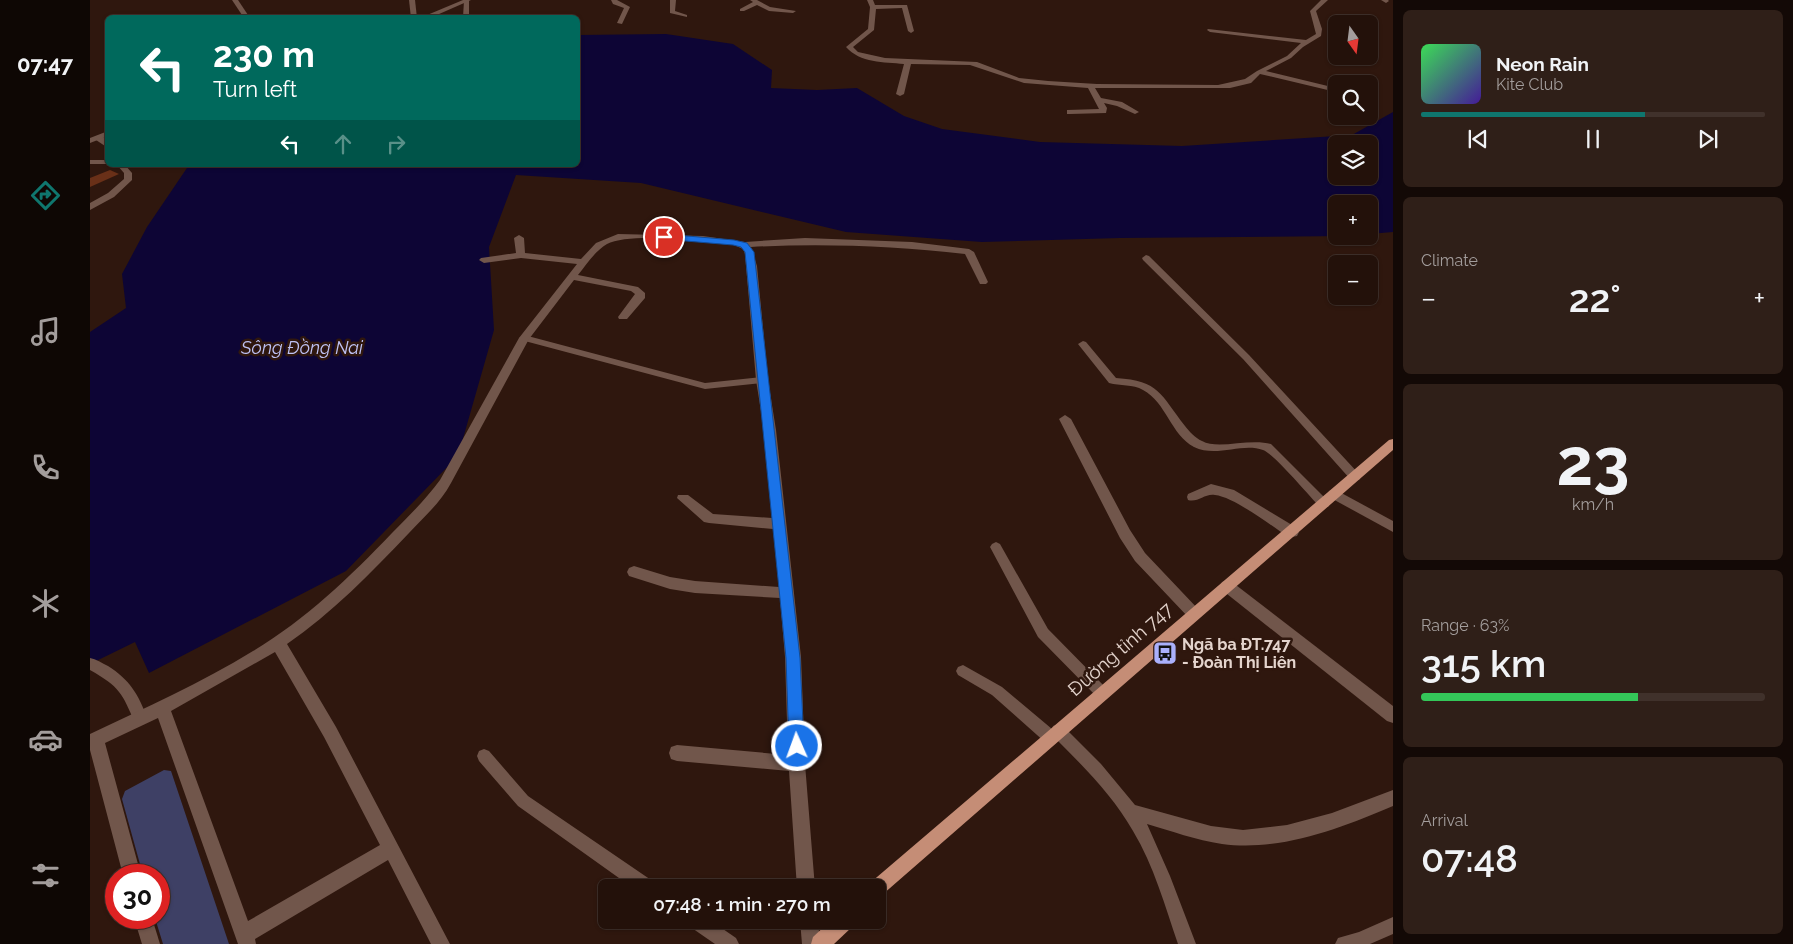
<!DOCTYPE html>
<html lang="en">
<head>
<meta charset="utf-8">
<style>
	body { margin:0; font-family:Raleway,sans-serif; background:#2f1f18; color:#f1f3f6; height:100vh; display:flex; flex-direction:column; font-size:19px; white-space:nowrap }
	* { box-sizing:border-box; margin:0 }
	p { font-size:16px; color:#a39d9c }
	.icon { flex:none; width:28px; height:28px; fill:none; stroke:currentColor; stroke-width:2; stroke-linecap:round; stroke-linejoin:round }
	.map { position:relative; flex:1; overflow:hidden }
	.panel { display:flex; flex-direction:column; gap:10px; padding:10px; background:#130906; width:400px }
	.panel>* { flex:none }
	.hud { position:absolute; left:15px; top:15px; width:475px; height:152px; border-radius:8px; box-shadow:0 1px 4px #0004,0 0 0 1px #40312b; background:#00695c; color:#fff; overflow:hidden }
	.needle { width:32px; rotate:166deg }
	.buttons { position:absolute; left:1238px; top:15px; display:grid; gap:10px }
	.buttons a { display:grid; place-items:center; width:50px; height:50px; border-radius:8px; background:#23110a; box-shadow:0 1px 4px #0004,0 0 0 1px #40312b; font-size:25px }
	.speed { position:absolute; left:15px; top:864px; display:flex; gap:10px; font-size:25px; font-weight:700; text-align:center }
	.speed>* { display:grid; place-content:center; width:65px; height:65px; border-radius:50%; background:#23110a; box-shadow:0 1px 4px #0004,0 0 0 1px #40312b; line-height:1 }
	.speed .limit { border:8px solid #d22; background:#fff; color:#111 }
	.pin { position:absolute; display:grid; place-items:center; width:42px; height:42px; color:#fff; margin:-21px; border:2px solid #fff; border-radius:50%; box-shadow:0 1px 5px #0007 }
	.me { position:absolute; width:55px; margin:-28px; rotate:358deg; stroke-linejoin:round; filter:drop-shadow(0 0 4px #0008) }
	.turn { display:flex; align-items:center; gap:18px; height:105px; padding:0 25px; font-size:22px }
	.turn .icon { width:65px; height:65px; stroke-width:2.5 }
	.turn b { display:block; font-size:35px; line-height:42px }
	.lanes { display:flex; align-items:center; height:48px; padding:0 25px; background:#0003; justify-content:center; gap:25px; direction:ltr }
	.lanes .off { opacity:.35 }
	.big { font-size:38px; font-weight:600; line-height:1.1 }
	.panel .widget { flex:1; display:flex; flex-direction:column; justify-content:center; gap:8px; min-width:0; padding:0 18px; border-radius:8px; background:#2f1f18 }
	.panel .dial { align-items:center; gap:0 }
	.dial b { font-size:65px; line-height:1 }
	.song { display:flex; align-items:center; gap:15px }
	.cover { width:60px; height:60px; border-radius:8px; background:linear-gradient(135deg,hsl(130 70% 55%),hsl(260 70% 35%)) }
	.played { height:5px; border-radius:2px; background:linear-gradient(90deg,#0f766e 65%,#40312b 65%) }
	.keys { display:flex; justify-content:space-around; direction:ltr }
	.heat { display:flex; justify-content:space-between; align-items:center; font-size:28px; direction:ltr }
	.charge { height:8px; border-radius:4px; background:linear-gradient(90deg,#34c759 63%,#40312b 0) }
	.trip { position:absolute; left:508px; top:879px; width:288px; height:50px; border-radius:8px; background:#23110a; box-shadow:0 1px 4px #0004,0 0 0 1px #40312b; font-weight:600; line-height:50px; text-align:center }
	main { display:flex; flex:1; min-height:0 }
	.dock { display:flex; flex-direction:column; width:90px; justify-content:space-around; align-items:center; background:#0e0704; color:#a39d9c }
	.dock .icon { width:35px; height:35px }
	.dock .selected { color:#0f766e }
	.dock b { font-size:22px; color:#f1f3f6 }
	.map>svg:first-child { display:block }
	.green { fill:#3e4065 }
	.water { fill:#0d0535; fill-rule:evenodd }
	.building { fill:#693018 }
	.lines { fill:none; stroke-linecap:round; stroke-linejoin:round }
	.service { fill:#71564b; fill-rule:evenodd }
	.minor { fill:#71564b; fill-rule:evenodd }
	.tertiary { fill:#71564b; fill-rule:evenodd }
	.primary { fill:#c58d76; fill-rule:evenodd }
	.route { fill:#1a73e8; stroke:#114b97 }
	.labels { text-anchor:middle; stroke-width:5; stroke-linejoin:round; paint-order:stroke }
	.poi-label { font-size:16px; font-weight:bold; fill:#e4d4cd; stroke:#2f170e; text-anchor:start }
	.water-label { font-size:18px; font-style:italic; fill:#bec2f5; stroke:#2f170e }
	.near-street-label { font-size:19px; fill:#e4d4cd; stroke:#2f170e }
</style>
</head>
<body>
<main>
<nav class="dock">
<b>07:47</b>
<svg class="icon selected" aria-label="directions" viewBox="0 0 24 24"><path d="M12 3l9 9-9 9-9-9zM9 14v-3h6M13 9l2 2-2 2"/></svg>
<svg class="icon" aria-label="music" viewBox="0 0 24 24"><path d="M9 18V5l10-2v13"/><circle cx="6" cy="18" r="3"/><circle cx="16" cy="16" r="3"/></svg>
<svg class="icon" aria-label="phone" viewBox="0 0 24 24"><path d="M5 4h4l2 5-3 2q2 4 5 5l2-3 5 2v4C11 20 4 13 5 4z"/></svg>
<svg class="icon" aria-label="climate" viewBox="0 0 24 24"><path d="M12 3v18M4 7l16 10M4 17L20 7"/></svg>
<svg class="icon" aria-label="car" viewBox="0 0 24 24"><path d="M5 17H2v-5l4-1 3-4h7l3 4 3 1v5h-3M9 17h6M6 11h13"/><circle cx="7" cy="17" r="2"/><circle cx="17" cy="17" r="2"/></svg>
<svg class="icon" aria-label="filters" viewBox="0 0 24 24"><path d="M4 7h16M4 17h16"/><circle cx="9" cy="7" r="2"/><circle cx="15" cy="17" r="2"/></svg>
</nav>
<div class="map">
<svg width="1303" height="944" viewBox="0 0 1303 944">
	<rect width="100%" height="100%" fill="#2f170e"/>
	<polygon class="green" points="74,770 81,771 139,944 73,944 65,918 69,918 69,875 53,875 32,799 35,791"/>
	<path class="water" d="M 576,34 L 643,44 L 682,70 L 681,88 L 727,90 L 767,88 L 814,116 L 852,129 L 950,142 L 1092,146 L 1262,135 L 1303,112 L 1303,232 L 1279,234 L 1279,204 L 1246,204 L 1246,236 L 1257,236 L 1030,238 L 892,242 L 756,232 L 551,183 L 426,175 L 399,247 L 404,330 L 368,456 L 256,571 L 59,673 L 45,642 L 0,664 L 0,332 L 36,308 L 32,274 L 57,227 L 99,165 L 488,165 L 488,35 ZM 1246,144 L 1279,144 L 1279,176 L 1246,176 Z"/>
	<polygon class="building" points="20,170 29,174 0,187 0,178"/>
	<g class="lines">
		<g class="service">
			<polygon points="1056,255 1059,256 1159,355 1269,474 1271,477 1269,480 1261,480 1153,359 1053,260 1052,258"/>
			<polygon points="434,335 615,383 672,377 677,380 672,383 615,389 431,340 429,338"/>
			<path d="M 993,341 L 996,342 L 1026,378 C 1070,381 1070,394 1095,426 C 1099,431 1105,438 1112,441 C 1128,450 1159,438 1181,444 L 1238,501 L 1240,504 L 1238,507 L 1230,507 C 1219,496 1184,454 1173,450 C 1152,442 1127,458 1104,447 C 1081,435 1076,402 1053,390 C 1043,384 1030,386 1019,383 L 988,344 Z"/>
			<polygon points="906,542 910,544 958,629 1017,689 1019,693 1017,697 1012,699 1007,697 948,637 900,547 902,544"/>
			<path d="M 0,658 C 6,659 12,663 18,666 C 39,679 49,695 57,718 L 55,723 L 50,725 L 45,723 C 32,693 30,687 0,670 Z"/>
			<path d="M 873,665 L 912,687 L 962,729 L 963,726 L 968,724 L 973,726 L 1011,764 L 1045,805 L 1121,826 L 1153,830 L 1197,825 L 1242,813 L 1303,790 L 1303,806 C 1251,828 1190,852 1132,844 C 1106,840 1081,831 1057,824 L 1080,876 L 1106,944 L 1088,944 C 1075,906 1064,866 1043,831 C 1023,796 995,768 967,740 L 966,743 L 961,745 L 956,743 L 902,695 L 868,675 L 866,671 L 868,667 Z"/>
			<polygon points="394,749 399,751 438,796 564,882 566,888 543,888 428,806 389,761 387,756 389,751"/>
			<polygon points="1303,917 1303,934 1280,944 1245,944 1248,938 1269,932"/>
			<polygon points="597,920 620,920 646,938 649,944 625,944 599,926"/>
		</g>
		<g class="minor">
			<polygon points="142,0 148,0 160,18 154,18"/>
			<polygon points="319,0 325,0 327,18 321,18"/>
			<polygon points="374,0 379,1 379,18 373,18"/>
			<polygon points="521,0 527,0 540,7 532,24 527,23 534,8 523,4"/>
			<polygon points="580,0 586,0 585,11 597,15 597,17 580,13"/>
			<polygon points="660,0 667,0 680,7 706,11 703,13 679,11 667,5 654,11 650,11 650,9 663,2"/>
			<path d="M 777,0 L 783,0 L 785,5 L 817,5 L 824,31 L 821,33 L 818,31 L 812,8 L 786,9 L 784,30 L 763,47 L 768,52 L 795,58 L 887,62 L 929,78 L 958,81 L 1007,84 L 1128,85 L 1155,79 L 1167,71 L 1197,56 L 1211,43 L 1120,32 L 1117,30 L 1118,29 L 1216,40 L 1226,34 L 1220,11 L 1231,0 L 1238,0 L 1226,11 L 1232,29 L 1231,36 L 1213,47 L 1201,58 L 1176,71 L 1246,88 L 1246,92 L 1170,74 L 1161,83 L 1140,88 L 1005,88 L 1011,98 L 1032,102 L 1049,112 L 1045,114 L 1027,106 L 1014,103 L 1017,108 L 1016,113 L 980,114 L 977,114 L 977,110 L 1009,109 L 998,88 L 934,83 L 880,65 L 821,64 L 814,94 L 810,96 L 806,94 L 814,64 C 794,62 770,63 756,47 L 778,29 L 780,7 Z"/>
			<polygon points="1291,0 1298,0 1299,1 1296,3"/>
			<polygon points="6,136 12,136 18,141 18,148 6,140"/>
			<rect x="0" y="160" width="18" height="4"/>
			<polygon points="27,165 35,165 42,173 42,180 24,197 0,210 0,203 18,193 34,179 34,173"/>
			<path d="M 528,234 L 613,236 L 655,242 L 715,238 L 822,242 L 879,249 L 884,252 L 898,282 L 896,284 L 890,284 L 875,254 C 804,246 733,243 661,247 L 667,266 L 678,380 L 686,430 L 711,657 L 715,764 L 725,888 L 707,888 L 699,771 L 587,761 L 581,759 L 579,753 L 581,747 L 587,745 L 698,755 L 695,657 L 690,598 L 605,593 L 580,589 L 539,576 L 537,572 L 539,568 L 544,566 L 580,577 L 605,581 L 689,587 L 683,529 L 619,523 L 614,522 L 587,498 L 588,495 L 598,495 L 623,514 L 682,518 L 674,430 L 666,380 L 655,254 L 653,249 L 644,245 C 618,241 539,232 517,244 C 505,251 497,264 488,275 L 548,287 L 555,293 L 555,298 L 537,319 L 529,319 L 528,317 L 545,294 L 541,291 L 484,280 L 439,339 L 361,483 C 351,502 334,517 319,533 C 281,573 242,613 197,644 L 246,727 L 360,944 L 341,944 L 298,860 L 165,939 L 166,944 L 148,944 L 68,718 L 15,743 L 51,875 L 33,875 L 0,750 L 0,734 C 55,708 111,683 163,651 C 215,620 260,577 302,533 C 319,516 336,499 350,480 L 429,338 L 487,264 L 431,258 L 394,263 L 389,260 L 391,258 L 426,253 L 424,238 L 429,235 L 434,238 L 435,253 L 491,259 L 506,243 ZM 185,652 L 234,737 L 290,845 L 158,921 L 81,711 Z"/>
			<polygon points="975,415 981,419 1040,530 1055,553 1109,610 1111,614 1109,618 1104,620 1099,618 1045,561 1030,538 969,419"/>
			<path d="M 1121,484 L 1144,490 L 1207,528 L 1209,532 L 1207,536 L 1202,537 L 1197,536 C 1180,525 1144,497 1125,495 C 1115,493 1108,503 1098,500 L 1097,497 L 1098,494 Z"/>
			<polygon points="1244,489 1303,521 1303,532 1239,497 1238,494 1239,491"/>
			<polygon points="1137,580 1142,582 1303,706 1303,723 1297,721 1132,590 1130,586 1132,582"/>
			<polygon points="44,918 62,918 70,944 52,944"/>
			<polygon points="710,920 728,920 730,944 712,944"/>
		</g>
		<g class="tertiary">
			<polygon points="373,0 381,0 340,18 330,18"/>
			<polygon points="18,131 18,136 0,143 0,138"/>
		</g>
		<g class="primary">
			<polygon points="1303,439 1303,450 792,895 786,898 786,888 778,888 780,883 1299,440"/>
			<polygon points="741,920 764,920 762,927 744,944 721,944 723,937"/>
		</g>
	</g>
	<polygon class="route" points="574,234 644,240 657,243 664,252 710,658 714,746 712,751 707,753 701,751 699,746 696,658 655,252 651,247 643,245 572,239 570,237"/>
	<defs>
		<g id="bus-square" transform="scale(1.25)"><rect x="-9" y="-9" width="18" height="18" rx="4" fill="#aab0fb" stroke="#2f170e"/><path d="M-5-6H5V4H4V6H2V4H-2V6H-4V4H-5ZM-3.5-4V0h7V-4ZM-3.5 1.2v1.5H-2V1.2ZM2 1.2v1.5H3.5V1.2Z" fill="#111"/></g>
	</defs>
	<g fill-rule="evenodd">
		<use href="#bus-square" x="1075" y="653"/>
	</g>
	<g class="labels">
		<g class="poi-label">
			<text x="1092" y="650">Ngã ba ĐT.747<tspan x="1092" dy="18">- Đoàn Thị Liên</tspan></text>
		</g>
		<g class="water-label">
			<text x="212" y="354">Sông Đồng Nai</text>
		</g>
		<g class="near-street-label">
			<text transform="translate(1030 649) rotate(-41)" y="7">Đường tỉnh 747</text>
		</g>
	</g>
</svg>
<div class="buttons">
<a><svg class="needle" viewBox="-14 -14 28 28"><path d="M0-13l5 13h-10z" fill="#e53935"/><path d="M0 13l5-13h-10z" fill="#a39d9c"/></svg></a>
<a><svg class="icon" aria-label="search" viewBox="0 0 24 24"><circle cx="10" cy="10" r="6"/><path d="M15 15l6 6"/></svg></a>
<a><svg class="icon" aria-label="layers" viewBox="0 0 24 24"><path d="M12 4l9 5-9 5-9-5zM3 14l9 5 9-5"/></svg></a>
<a>+</a>
<a>−</a>
</div>
<div class="speed"><div class="limit">30</div></div>
<div class="pin" style="left:574px;top:237px;background:#d93025"><svg class="icon" aria-label="arrive" viewBox="0 0 24 24"><path d="M6 21V4h12l-3 4 3 4H6"/></svg></div>
<svg class="me" style="left:707px;top:746px" viewBox="-20 -20 40 40"><circle r="17" fill="#1a73e8" stroke="#fff" stroke-width="3"/><path d="M0-11L8 9 0 5-8 9z" fill="#fff"/></svg>
<div class="trip">07:48 · 1 min · 270 m</div>
<div class="hud">
<div class="turn"><svg class="icon" aria-label="left" viewBox="0 0 24 24"><path d="M17 20v-9H6M10 6l-5 5 5 5"/></svg><div><b>230 m</b>Turn left</div></div>
<div class="lanes"><svg class="icon" aria-label="left" viewBox="0 0 24 24"><path d="M17 20v-9H6M10 6l-5 5 5 5"/></svg><svg class="icon off" aria-label="ahead" viewBox="0 0 24 24"><path d="M12 20V5M6 11l6-6 6 6"/></svg><svg class="icon off" aria-label="right" viewBox="0 0 24 24"><path d="M7 20v-9h11M14 6l5 5-5 5"/></svg></div>
</div>
</div>
<section class="panel">
<div class="widget">
<div class="song"><i class="cover"></i><div><b>Neon Rain</b><p>Kite Club</p></div></div>
<div class="played"></div>
<div class="keys"><svg class="icon" aria-label="previous" viewBox="0 0 24 24"><path d="M18 5L8 12l10 7zM5 5v14"/></svg><svg class="icon" aria-label="pause" viewBox="0 0 24 24"><path d="M8 5v14M16 5v14"/></svg><svg class="icon" aria-label="next" viewBox="0 0 24 24"><path d="M6 5l10 7-10 7zM19 5v14"/></svg></div>
</div>
<div class="widget"><p>Climate</p>
<div class="heat"><a>−</a><b class="big">22°</b><a>+</a></div>
</div>
<div class="widget dial"><b>23</b><p>km/h</p></div>
<div class="widget"><p>Range · 63%</p><b class="big">315 km</b><div class="charge"></div></div>
<div class="widget"><p>Arrival</p><b class="big">07:48</b></div>
</section>
</main>
</body>
</html>
